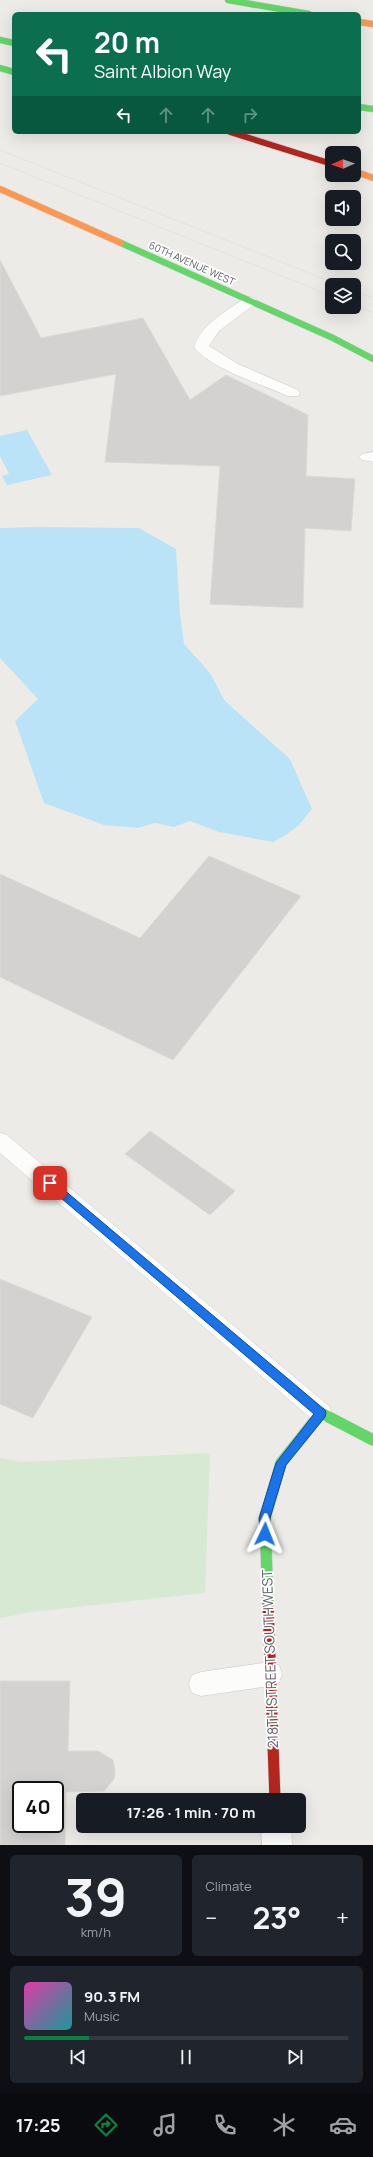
<!DOCTYPE html>
<html lang="en">
<head>
<meta charset="utf-8">
<style>
	body { margin:0; font-family:Manrope,sans-serif; background:#20242c; color:#f1f3f6; height:100vh; display:flex; flex-direction:column; font-size:15px; white-space:nowrap }
	* { box-sizing:border-box; margin:0 }
	p { font-size:13px; color:#9ea1a6 }
	.icon { flex:none; width:22px; height:22px; fill:none; stroke:currentColor; stroke-width:2; stroke-linecap:round; stroke-linejoin:round }
	.map { position:relative; height:1845px; overflow:hidden }
	.panel { display:flex; flex-direction:column; gap:10px; padding:10px; background:#0d0f14; flex:1 }
	.panel>* { flex:none }
	.top-card { position:absolute; left:12px; top:12px; width:349px; height:122px; border-radius:6px; box-shadow:0 4px 16px #0002; background:#0b6e4f; color:#fff; overflow:hidden }
	.needle { width:26px; rotate:268deg }
	.fabs { position:absolute; left:325px; top:146px; display:grid; gap:8px }
	.fabs a { display:grid; place-items:center; width:36px; height:36px; border-radius:6px; background:#171b24; box-shadow:0 4px 16px #0002; font-size:20px }
	.speed { position:absolute; left:12px; top:1781px; display:flex; gap:8px; font-size:20px; font-weight:700; text-align:center }
	.speed>* { display:grid; place-content:center; width:52px; height:52px; border-radius:50%; background:#171b24; box-shadow:0 4px 16px #0002; line-height:1 }
	.speed .limit { border:2px solid #111; border-radius:6px; background:#fff; color:#111 }
	.pin { position:absolute; display:grid; place-items:center; width:34px; height:34px; color:#fff; margin:-17px; border-radius:8px; box-shadow:0 2px 6px #0006 }
	.me { position:absolute; width:44px; margin:-22px; rotate:2deg; stroke-linejoin:round; filter:drop-shadow(0 0 3px #0008) }
	.turn { display:flex; align-items:center; gap:14px; height:84px; padding:0 16px; font-size:18px }
	.turn .icon { width:52px; height:52px; stroke-width:2.5 }
	.turn b { display:block; font-size:28px; line-height:34px }
	.lanes { display:flex; align-items:center; height:38px; padding:0 16px; background:#0003; justify-content:center; gap:20px; direction:ltr }
	.lanes .off { opacity:.35 }
	.big { font-size:30px; font-weight:700; line-height:1.1 }
	.panel .widget { flex:1; display:flex; flex-direction:column; justify-content:center; gap:6px; min-width:0; padding:0 14px; border-radius:6px; background:#20242c }
	.panel .dial { align-items:center; gap:0 }
	.dial b { font-size:52px; line-height:1 }
	.song { display:flex; align-items:center; gap:12px }
	.cover { width:48px; height:48px; border-radius:6px; background:linear-gradient(135deg,hsl(320 70% 55%),hsl(180 70% 35%)) }
	.played { height:4px; border-radius:2px; background:linear-gradient(90deg,#0b8043 20%,#363941 20%) }
	.keys { display:flex; justify-content:space-around; direction:ltr }
	.heat { display:flex; justify-content:space-between; align-items:center; font-size:22px; direction:ltr }
	.panel .tiles { flex:1; display:grid; gap:10px; grid-template-columns:1fr 1fr }
	.widget:last-child { grid-column:span 2 }
	.trip { position:absolute; left:76px; top:1793px; width:230px; height:40px; border-radius:6px; background:#171b24; box-shadow:0 4px 16px #0002; font-weight:700; line-height:40px; text-align:center }
	.tab-bar { display:flex; height:64px; justify-content:space-around; align-items:center; background:#090b0e; color:#9ea1a6 }
	.tab-bar .icon { width:28px; height:28px }
	.tab-bar .selected { color:#0b8043 }
	.tab-bar b { font-size:18px; color:#f1f3f6 }
	.map>svg:first-child { display:block }
	.green { fill:#d7e9d3 }
	.water { fill:#bbe3f8 }
	.building { fill:#d3d2d0; stroke:#dcdad6; fill-rule:evenodd }
	.lines { fill:none; stroke-linecap:round; stroke-linejoin:round }
	.lane-casing { stroke:#c9cac9; stroke-width:1 }
	.street-casing { stroke:#c9cac9; stroke-width:1 }
	.fast-far1-casing { stroke:#c8c8c8; stroke-width:7 }
	.fast-casing { stroke:#c8c8c8; stroke-width:12 }
	.slow-casing { stroke:#c8c8c8; stroke-width:7 }
	.jam-far1-casing { stroke:#c8c8c8; stroke-width:7 }
	.jam-casing { stroke:#c8c8c8; stroke-width:12 }
	.lane { fill:#fcfcfb; fill-rule:evenodd }
	.street { fill:#fcfcfb; fill-rule:evenodd }
	.fast-far1 { stroke:#63d668; stroke-width:6 }
	.fast { stroke:#63d668; stroke-width:11 }
	.slow { stroke:#ff974d; stroke-width:6 }
	.jam-far1 { stroke:#b3261e; stroke-width:6 }
	.jam { stroke:#b3261e; stroke-width:11 }
	.tram { stroke:#e3e2e3; stroke-width:1 }
	.route { fill:#1a73e8; stroke:#114b97 }
	.labels { text-anchor:middle; stroke-width:3.5; stroke-linejoin:round; paint-order:stroke }
	.far-street-label { font-size:10px; fill:#5d6266; stroke:#fff }
	.near-street-label { font-size:14px; fill:#5d6266; stroke:#fff }
</style>
</head>
<body>
<div class="map">
<svg width="373" height="1845" viewBox="0 0 373 1845">
	<rect width="100%" height="100%" fill="#edebe7"/>
	<polygon class="green" points="210,1453 205,1593 32,1612 0,1618 0,1458 21,1462"/>
	<g class="water">
		<polygon points="27,430 52,475 7,485 2,476 9,474 0,456 0,436"/>
		<polygon points="35,527 139,528 176,549 180,614 184,644 210,673 225,701 290,759 312,809 299,825 286,835 273,842 219,832 190,821 174,827 155,823 138,828 104,825 44,803 15,721 38,699 0,658 0,528"/>
	</g>
	<g class="building">
		<polygon points="0,260 41,338 143,318 190,400 226,375 308,415 306,476 355,479 351,531 305,528 303,608 210,604 220,466 105,462 116,374 0,396"/>
		<polygon points="209,856 301,896 173,1060 0,977 0,874 140,938"/>
		<polygon points="150,1131 235,1191 210,1215 125,1154"/>
		<polygon points="0,1279 92,1317 33,1418 0,1404"/>
		<path d="M 0,1681 L 70,1681 L 68,1751 L 98,1751 L 113,1760 L 115,1771 L 114,1779 L 104,1791 L 66,1792 L 65,1845 L 0,1845 ZM 21,1790 L 55,1790 L 55,1824 L 21,1824 Z"/>
	</g>
	<g class="lines">
		<g class="lane-casing">
			<g id="lane">
				<path d="M 250,297 L 255,298 L 257,301 L 255,304 L 219,331 L 209,346 L 238,364 L 298,390 L 300,393 L 298,396 L 288,396 C 263,385 209,368 194,347 C 202,324 226,311 245,298 Z"/>
				<polygon points="373,452 373,462 362,460 359,457 362,454"/>
				<polygon points="0,1133 7,1135 329,1406 332,1413 329,1420 321,1423 313,1420 0,1153"/>
				<polygon points="270,1662 279,1665 282,1674 279,1683 270,1686 201,1696 192,1693 189,1684 192,1675 201,1672"/>
			</g>
		</g>
		<g class="street-casing">
			<polygon id="street" points="261,1826 291,1826 292,1845 262,1845"/>
		</g>
		<g class="fast-far1-casing">
			<g id="fast-far1">
				<polyline points="228,0 309,14"/>
				<polyline points="0,40 14,43"/>
				<polyline points="0,68 14,72"/>
				<polyline points="359,107 373,109"/>
				<polyline points="121,243 333,338 373,359"/>
			</g>
		</g>
		<g class="fast-casing">
			<polyline id="fast" points="268,1604 265,1518 281,1463 321,1413 373,1440"/>
		</g>
		<g class="slow-casing">
			<g id="slow">
				<polyline points="359,22 373,24"/>
				<polyline points="354,171 373,178"/>
				<polyline points="0,189 121,243"/>
			</g>
		</g>
		<g class="jam-far1-casing">
			<polyline id="jam-far1" points="230,132 332,164"/>
		</g>
		<g class="jam-casing">
			<polyline id="jam" points="268,1604 275,1800"/>
		</g>
		<use href="#lane" class="lane"/>
		<use href="#street" class="street"/>
		<use href="#fast-far1" class="fast-far1"/>
		<use href="#fast" class="fast"/>
		<use href="#slow" class="slow"/>
		<use href="#jam-far1" class="jam-far1"/>
		<use href="#jam" class="jam"/>
		<g class="tram">
			<polyline points="0,150 339,285"/>
			<polyline points="0,163 332,296"/>
			<polyline points="354,291 373,298"/>
			<polyline points="354,305 373,313"/>
		</g>
	</g>
	<polygon class="route" points="50,1178 325,1410 326,1413 325,1417 286,1465 270,1518 269,1538 265,1539 261,1538 259,1518 276,1463 314,1414 47,1186 47,1180"/>
	<g class="labels">
		<g class="far-street-label">
			<text transform="translate(192 263) rotate(24)" y="4">60TH AVENUE WEST</text>
		</g>
		<g class="near-street-label">
			<text transform="translate(270 1659) rotate(-92)" y="5">218TH STREET SOUTHWEST</text>
		</g>
	</g>
</svg>
<div class="fabs">
<a><svg class="needle" viewBox="-14 -14 28 28"><path d="M0-13l5 13h-10z" fill="#e53935"/><path d="M0 13l5-13h-10z" fill="#9ea1a6"/></svg></a>
<a><svg class="icon" aria-label="sound" viewBox="0 0 24 24"><path d="M4 9h4l5-4v14l-5-4H4zM17 9q2 3 0 6"/></svg></a>
<a><svg class="icon" aria-label="search" viewBox="0 0 24 24"><circle cx="10" cy="10" r="6"/><path d="M15 15l6 6"/></svg></a>
<a><svg class="icon" aria-label="layers" viewBox="0 0 24 24"><path d="M12 4l9 5-9 5-9-5zM3 14l9 5 9-5"/></svg></a>
</div>
<div class="speed"><div class="limit">40</div></div>
<div class="pin" style="left:50px;top:1183px;background:#d93025"><svg class="icon" aria-label="arrive" viewBox="0 0 24 24"><path d="M6 21V4h12l-3 4 3 4H6"/></svg></div>
<svg class="me" style="left:265px;top:1534px" viewBox="-20 -20 40 40"><path d="M0-17L14 15 0 8-14 15z" fill="#1a73e8" stroke="#fff" stroke-width="4"/></svg>
<div class="trip">17:26 · 1 min · 70 m</div>
<div class="top-card">
<div class="turn"><svg class="icon" aria-label="left" viewBox="0 0 24 24"><path d="M17 20v-9H6M10 6l-5 5 5 5"/></svg><div><b>20 m</b>Saint Albion Way</div></div>
<div class="lanes"><svg class="icon" aria-label="left" viewBox="0 0 24 24"><path d="M17 20v-9H6M10 6l-5 5 5 5"/></svg><svg class="icon off" aria-label="ahead" viewBox="0 0 24 24"><path d="M12 20V5M6 11l6-6 6 6"/></svg><svg class="icon off" aria-label="ahead" viewBox="0 0 24 24"><path d="M12 20V5M6 11l6-6 6 6"/></svg><svg class="icon off" aria-label="right" viewBox="0 0 24 24"><path d="M7 20v-9h11M14 6l5 5-5 5"/></svg></div>
</div>
</div>
<section class="panel">
<div class="tiles">
<div class="widget dial"><b>39</b><p>km/h</p></div>
<div class="widget"><p>Climate</p>
<div class="heat"><a>−</a><b class="big">23°</b><a>+</a></div>
</div>
<div class="widget">
<div class="song"><i class="cover"></i><div><b>90.3 FM</b><p>Music</p></div></div>
<div class="played"></div>
<div class="keys"><svg class="icon" aria-label="previous" viewBox="0 0 24 24"><path d="M18 5L8 12l10 7zM5 5v14"/></svg><svg class="icon" aria-label="pause" viewBox="0 0 24 24"><path d="M8 5v14M16 5v14"/></svg><svg class="icon" aria-label="next" viewBox="0 0 24 24"><path d="M6 5l10 7-10 7zM19 5v14"/></svg></div>
</div>
</div>
</section>
<nav class="tab-bar">
<b>17:25</b>
<svg class="icon selected" aria-label="directions" viewBox="0 0 24 24"><path d="M12 3l9 9-9 9-9-9zM9 14v-3h6M13 9l2 2-2 2"/></svg>
<svg class="icon" aria-label="music" viewBox="0 0 24 24"><path d="M9 18V5l10-2v13"/><circle cx="6" cy="18" r="3"/><circle cx="16" cy="16" r="3"/></svg>
<svg class="icon" aria-label="phone" viewBox="0 0 24 24"><path d="M5 4h4l2 5-3 2q2 4 5 5l2-3 5 2v4C11 20 4 13 5 4z"/></svg>
<svg class="icon" aria-label="climate" viewBox="0 0 24 24"><path d="M12 3v18M4 7l16 10M4 17L20 7"/></svg>
<svg class="icon" aria-label="car" viewBox="0 0 24 24"><path d="M5 17H2v-5l4-1 3-4h7l3 4 3 1v5h-3M9 17h6M6 11h13"/><circle cx="7" cy="17" r="2"/><circle cx="17" cy="17" r="2"/></svg>
</nav>
</body>
</html>
